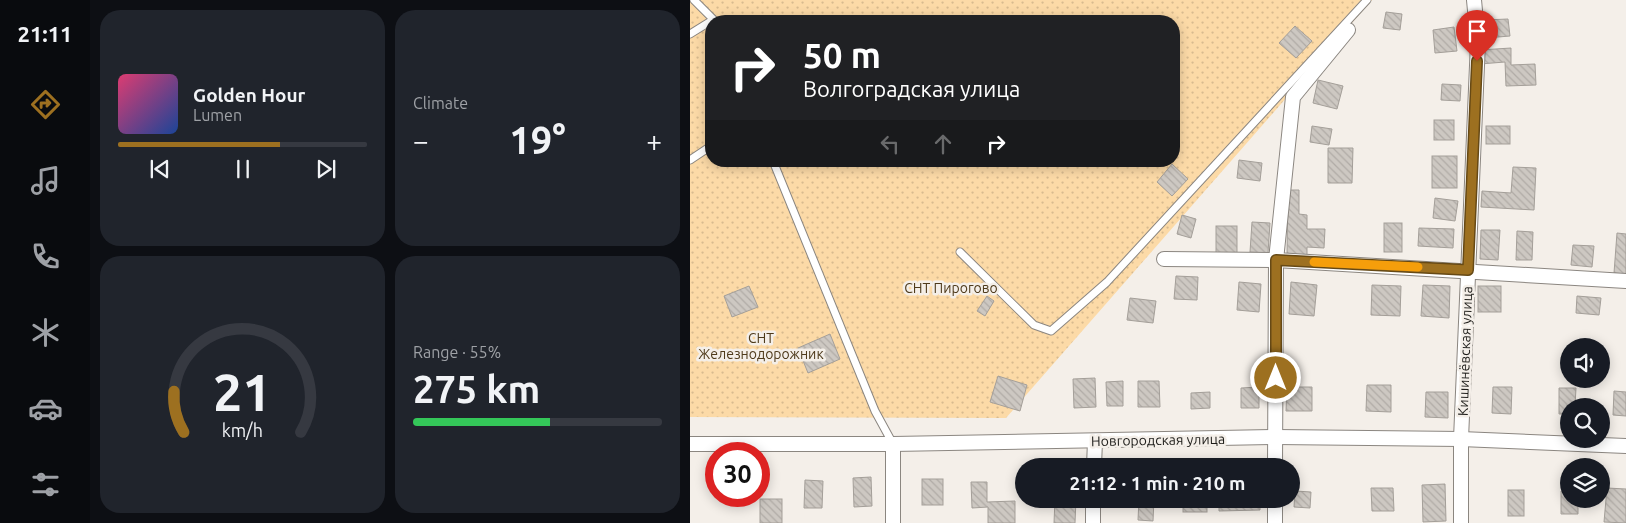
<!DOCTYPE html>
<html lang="en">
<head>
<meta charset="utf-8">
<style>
	body { margin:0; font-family:Ubuntu,sans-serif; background:#20242c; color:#f1f3f6; height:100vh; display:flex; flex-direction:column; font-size:19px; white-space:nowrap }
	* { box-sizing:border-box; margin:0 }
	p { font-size:16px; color:#9ea1a6 }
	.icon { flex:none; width:28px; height:28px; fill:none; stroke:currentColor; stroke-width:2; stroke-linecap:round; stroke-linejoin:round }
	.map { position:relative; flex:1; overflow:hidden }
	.panel { display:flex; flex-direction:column; gap:10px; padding:10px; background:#0d0f14; width:600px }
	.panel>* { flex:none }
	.top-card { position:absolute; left:15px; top:15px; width:475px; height:152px; border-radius:20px; box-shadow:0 2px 12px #0003; background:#202124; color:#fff; overflow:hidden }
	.buttons { position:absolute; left:870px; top:338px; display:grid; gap:10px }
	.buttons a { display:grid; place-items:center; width:50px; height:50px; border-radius:50%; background:#171b24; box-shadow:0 2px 12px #0003; font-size:25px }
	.speed { position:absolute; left:15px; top:442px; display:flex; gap:10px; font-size:25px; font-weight:700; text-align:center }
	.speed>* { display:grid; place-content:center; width:65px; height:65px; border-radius:50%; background:#171b24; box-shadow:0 2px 12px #0003; line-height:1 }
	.speed .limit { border:8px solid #d22; background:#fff; color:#111 }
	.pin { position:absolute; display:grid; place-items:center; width:42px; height:42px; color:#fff; margin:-51px -21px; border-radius:50% 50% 50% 0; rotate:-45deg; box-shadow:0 0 5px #0007 }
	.pin .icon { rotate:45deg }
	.me { position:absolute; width:55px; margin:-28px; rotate:0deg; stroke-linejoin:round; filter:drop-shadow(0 0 4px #0008) }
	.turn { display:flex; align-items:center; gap:18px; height:105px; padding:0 15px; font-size:22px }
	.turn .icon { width:65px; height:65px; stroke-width:2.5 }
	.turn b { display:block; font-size:35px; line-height:42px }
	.lanes { display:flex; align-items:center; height:48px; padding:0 15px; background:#0003; justify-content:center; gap:25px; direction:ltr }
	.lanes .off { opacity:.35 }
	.big { font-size:38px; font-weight:700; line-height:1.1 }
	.panel .widget { flex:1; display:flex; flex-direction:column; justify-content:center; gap:8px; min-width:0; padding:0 18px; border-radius:20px; background:#20242c }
	.panel .dial { align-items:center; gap:0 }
	.dial svg { height:130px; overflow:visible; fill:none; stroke:#363941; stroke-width:7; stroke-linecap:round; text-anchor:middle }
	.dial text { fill:#f1f3f6; stroke:none }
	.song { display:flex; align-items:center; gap:15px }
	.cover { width:60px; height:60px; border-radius:8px; background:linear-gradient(135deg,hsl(340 70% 55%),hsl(220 70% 35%)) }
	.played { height:5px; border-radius:2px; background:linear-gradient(90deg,#9d7020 65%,#363941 65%) }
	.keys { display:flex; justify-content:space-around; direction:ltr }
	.heat { display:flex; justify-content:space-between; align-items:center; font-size:28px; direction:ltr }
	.charge { height:8px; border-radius:4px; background:linear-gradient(90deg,#34c759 55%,#363941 0) }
	.panel .tiles { flex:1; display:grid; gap:10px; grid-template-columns:repeat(2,1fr) }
	.trip { position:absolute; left:325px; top:458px; width:285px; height:50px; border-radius:25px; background:#171b24; box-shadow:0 2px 12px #0003; font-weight:700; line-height:50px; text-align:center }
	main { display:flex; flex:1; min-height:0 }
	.tabs { display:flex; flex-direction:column; width:90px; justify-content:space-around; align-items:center; background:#090b0e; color:#9ea1a6 }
	.tabs .icon { width:35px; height:35px }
	.tabs .on { color:#9d7020 }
	.tabs b { font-size:22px; color:#f1f3f6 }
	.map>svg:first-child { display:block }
	.garden { fill:url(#garden-dots); fill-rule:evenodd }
	.building { fill:url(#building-back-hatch); stroke:#a49f99 }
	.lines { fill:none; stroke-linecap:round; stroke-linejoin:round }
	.lane-casing { stroke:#8b8680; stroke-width:9 }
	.street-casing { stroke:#8b8680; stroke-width:16 }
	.lane { stroke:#fff; stroke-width:7 }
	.street { stroke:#fff; stroke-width:14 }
	.route-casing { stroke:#664915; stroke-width:12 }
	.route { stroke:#9d7020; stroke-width:9 }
	.slow { stroke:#f59e0b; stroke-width:9 }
	.labels { text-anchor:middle; stroke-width:5; stroke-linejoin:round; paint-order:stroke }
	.park-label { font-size:14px; fill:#4f3b1c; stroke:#f4efe9 }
	.street-label { font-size:14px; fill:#1d1c19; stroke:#f4efe9 }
</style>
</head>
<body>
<main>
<nav class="tabs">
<b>21:11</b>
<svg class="icon on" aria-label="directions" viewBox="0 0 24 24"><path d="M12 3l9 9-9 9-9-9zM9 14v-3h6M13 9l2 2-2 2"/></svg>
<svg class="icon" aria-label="music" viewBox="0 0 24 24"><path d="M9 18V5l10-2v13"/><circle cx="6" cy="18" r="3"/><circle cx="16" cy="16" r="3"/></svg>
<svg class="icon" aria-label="phone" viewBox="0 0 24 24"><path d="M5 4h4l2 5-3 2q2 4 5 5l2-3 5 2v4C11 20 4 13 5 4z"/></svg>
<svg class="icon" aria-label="climate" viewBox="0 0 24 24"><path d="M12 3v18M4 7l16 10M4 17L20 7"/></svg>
<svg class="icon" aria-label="car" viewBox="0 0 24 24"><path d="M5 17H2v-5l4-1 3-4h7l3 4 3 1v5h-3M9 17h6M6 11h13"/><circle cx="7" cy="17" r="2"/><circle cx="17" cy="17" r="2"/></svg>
<svg class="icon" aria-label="filters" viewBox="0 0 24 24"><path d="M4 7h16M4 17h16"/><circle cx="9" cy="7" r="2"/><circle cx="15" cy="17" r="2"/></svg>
</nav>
<section class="panel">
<div class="tiles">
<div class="widget">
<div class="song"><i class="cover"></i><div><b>Golden Hour</b><p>Lumen</p></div></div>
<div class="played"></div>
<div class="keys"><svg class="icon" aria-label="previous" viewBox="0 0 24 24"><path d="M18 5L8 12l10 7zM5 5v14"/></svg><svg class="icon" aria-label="pause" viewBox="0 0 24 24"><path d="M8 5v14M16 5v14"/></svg><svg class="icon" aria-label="next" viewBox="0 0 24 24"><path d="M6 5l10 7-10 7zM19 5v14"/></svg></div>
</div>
<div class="widget"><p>Climate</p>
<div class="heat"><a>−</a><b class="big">19°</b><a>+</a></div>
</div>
<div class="widget dial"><svg viewBox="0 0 100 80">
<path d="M14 69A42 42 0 1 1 86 69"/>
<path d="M14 69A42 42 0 0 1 8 44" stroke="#9d7020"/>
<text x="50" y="56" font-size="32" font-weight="700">21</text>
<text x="50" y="72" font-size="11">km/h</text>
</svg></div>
<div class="widget"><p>Range · 55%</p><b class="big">275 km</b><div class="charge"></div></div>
</div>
</section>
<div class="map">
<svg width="936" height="523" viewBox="0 0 936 523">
	<defs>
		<pattern id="garden-dots" width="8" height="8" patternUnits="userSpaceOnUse" patternTransform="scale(1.25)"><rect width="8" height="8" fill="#fcdaa7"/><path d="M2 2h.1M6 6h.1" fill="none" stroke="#d8ba8f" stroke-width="1.8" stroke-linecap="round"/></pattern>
		<pattern id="building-back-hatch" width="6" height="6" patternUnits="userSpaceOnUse" patternTransform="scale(1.25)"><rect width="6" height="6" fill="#cdc8c2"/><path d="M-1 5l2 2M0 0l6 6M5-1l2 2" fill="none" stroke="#b0aba6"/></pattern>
	</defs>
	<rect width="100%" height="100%" fill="#f4efe9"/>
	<path class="garden" d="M 0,0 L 682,0 L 316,418 L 0,417 ZM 21,21 L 484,21 L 484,161 L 21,161 Z"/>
	<g class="building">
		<polygon points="696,12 712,14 710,30 693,28"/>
		<polygon points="818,19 820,36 796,38 795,20"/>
		<polygon points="605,26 622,41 606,58 589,43"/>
		<polygon points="764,27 767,51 745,53 743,30"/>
		<polygon points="821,48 821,65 845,64 846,85 816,86 815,62 790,64 790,50"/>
		<polygon points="628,80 653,86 647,109 623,103"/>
		<polygon points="752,84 771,85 770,101 751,100"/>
		<rect x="744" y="120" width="20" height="20"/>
		<polygon points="622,126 642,129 639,145 620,142"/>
		<rect x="796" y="126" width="24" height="18"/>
		<polygon points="638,148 663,148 662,183 638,183"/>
		<rect x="742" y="156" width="25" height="32"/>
		<polygon points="549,160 572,163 570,181 547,178"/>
		<polygon points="482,164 498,179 482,196 467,182"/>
		<polygon points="823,167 846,168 844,210 791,207 792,191 821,193"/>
		<polygon points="598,190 609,190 609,214 617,215 617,229 635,229 634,248 617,247 617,255 597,255"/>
		<polygon points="745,198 768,201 765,221 743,218"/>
		<polygon points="492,215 506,219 501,238 487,234"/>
		<polygon points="562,222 580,223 578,253 560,252"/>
		<rect x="694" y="223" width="18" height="29"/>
		<rect x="526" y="226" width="21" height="28"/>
		<polygon points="729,228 764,229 763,248 728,246"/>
		<polygon points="791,230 810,230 808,260 790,259"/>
		<polygon points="827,231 843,232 842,260 826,260"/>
		<polygon points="927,233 936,234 936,274 924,273"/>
		<polygon points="883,245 904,246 902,267 881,265"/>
		<polygon points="486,276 508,277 507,300 484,299"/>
		<polygon points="549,282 571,284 569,312 547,310"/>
		<polygon points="601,282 627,285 624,316 599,314"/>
		<polygon points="682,285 711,286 710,316 681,315"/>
		<polygon points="733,285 760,286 759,318 731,316"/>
		<polygon points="59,286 68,307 42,317 34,296"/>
		<rect x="788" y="286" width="23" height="26"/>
		<polygon points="297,296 304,301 295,316 287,311"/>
		<polygon points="887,296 911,298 909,315 886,313"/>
		<polygon points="440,298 466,301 463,323 437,320"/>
		<polygon points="140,334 150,359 118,373 108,348"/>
		<polygon points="308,376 337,385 330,411 300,402"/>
		<polygon points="405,378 406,407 384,408 383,379"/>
		<polygon points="433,381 433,406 417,406 416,382"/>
		<polygon points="448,381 469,381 470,407 448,407"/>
		<polygon points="677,385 701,385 701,412 676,411"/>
		<polygon points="569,387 569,408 551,408 551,388"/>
		<polygon points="597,387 622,387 622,411 596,411"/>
		<polygon points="803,387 822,387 821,414 802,413"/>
		<polygon points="869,388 886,388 885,406 879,406 879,414 869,414"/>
		<polygon points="924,391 936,392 936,416 923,415"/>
		<polygon points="520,392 520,408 501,409 501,393"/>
		<polygon points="736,392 758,392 758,418 735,417"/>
		<polygon points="181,477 182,506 164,507 163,478"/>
		<rect x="232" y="479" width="21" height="26"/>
		<polygon points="115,480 133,481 132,508 114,508"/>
		<polygon points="281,482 297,482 297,502 325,501 325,523 298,523 298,507 282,508"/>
		<polygon points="755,484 756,521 733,522 732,485"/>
		<polygon points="681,488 703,488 704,511 682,511"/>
		<polygon points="917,488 936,489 936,523 914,522"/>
		<rect x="818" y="490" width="16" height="26"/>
		<polygon points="605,491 621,492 620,508 604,507"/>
		<polygon points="871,491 879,492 879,499 888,499 888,514 871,514"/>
		<rect x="70" y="499" width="22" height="24"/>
		<polygon points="365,499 386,499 385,523 364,523"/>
		<polygon points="449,499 464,499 463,521 448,520"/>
		<rect x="493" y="499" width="24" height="13"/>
		<polygon points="529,499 570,499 570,510 529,511"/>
	</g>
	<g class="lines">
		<g class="lane-casing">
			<g id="lane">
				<polyline points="4,0 25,21"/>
				<polyline points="0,34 21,21"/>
				<polyline points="0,160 21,146"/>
				<polyline points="83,161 185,411 203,444"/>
				<polyline points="270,252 344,325 361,331 417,282 677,0"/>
			</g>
		</g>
		<g class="street-casing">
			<g id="street">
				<polyline points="474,259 586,260 936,281"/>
				<polyline points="0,444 203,444 586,437 771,439 936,446"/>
				<polyline points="404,466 405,441"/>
				<polyline points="585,466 586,260 603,97 658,30"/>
				<polyline points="203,523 203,444"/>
				<polyline points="403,523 403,499"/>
				<polyline points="585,523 585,499"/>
				<polyline points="771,523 771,439 788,42 784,0"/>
			</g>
		</g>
		<use href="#lane" class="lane"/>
		<use href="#street" class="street"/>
	</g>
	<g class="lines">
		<g class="route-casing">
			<polyline id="route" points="586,378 586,260 778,270 787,61"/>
		</g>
		<use href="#route" class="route"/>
		<polyline class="slow" points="624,262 728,267"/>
	</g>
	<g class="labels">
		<g class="park-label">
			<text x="261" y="293">СНТ Пирогово</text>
			<text x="71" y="343">СНТ<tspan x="71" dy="16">Железнодорожник</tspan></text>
		</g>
		<g class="street-label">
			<text transform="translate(775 351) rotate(-88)" y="5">Кишинёвская улица</text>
			<text transform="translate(468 440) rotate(-1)" y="5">Новгородская улица</text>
		</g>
	</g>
</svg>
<div class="buttons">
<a><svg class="icon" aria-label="sound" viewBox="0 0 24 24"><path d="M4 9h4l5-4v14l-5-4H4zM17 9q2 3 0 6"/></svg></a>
<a><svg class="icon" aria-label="search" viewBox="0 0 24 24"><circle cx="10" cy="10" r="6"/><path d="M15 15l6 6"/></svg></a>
<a><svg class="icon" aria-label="layers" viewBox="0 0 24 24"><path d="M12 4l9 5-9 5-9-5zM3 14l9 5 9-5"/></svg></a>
</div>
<div class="speed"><div class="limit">30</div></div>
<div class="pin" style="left:787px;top:61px;background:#d93025"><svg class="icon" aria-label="arrive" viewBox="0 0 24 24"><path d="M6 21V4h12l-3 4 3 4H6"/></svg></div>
<svg class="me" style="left:586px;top:378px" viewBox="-20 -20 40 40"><circle r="17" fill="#9d7020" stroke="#fff" stroke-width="3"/><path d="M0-11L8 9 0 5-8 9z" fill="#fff"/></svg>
<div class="trip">21:12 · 1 min · 210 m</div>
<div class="top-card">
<div class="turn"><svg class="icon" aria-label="right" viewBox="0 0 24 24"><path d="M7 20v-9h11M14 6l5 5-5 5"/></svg><div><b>50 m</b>Волгоградская улица</div></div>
<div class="lanes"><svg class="icon off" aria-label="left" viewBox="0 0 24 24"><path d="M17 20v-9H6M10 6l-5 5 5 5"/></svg><svg class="icon off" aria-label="ahead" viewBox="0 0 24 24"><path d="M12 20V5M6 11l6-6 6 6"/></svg><svg class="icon" aria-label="right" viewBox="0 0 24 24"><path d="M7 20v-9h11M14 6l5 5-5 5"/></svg></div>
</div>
</div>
</main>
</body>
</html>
